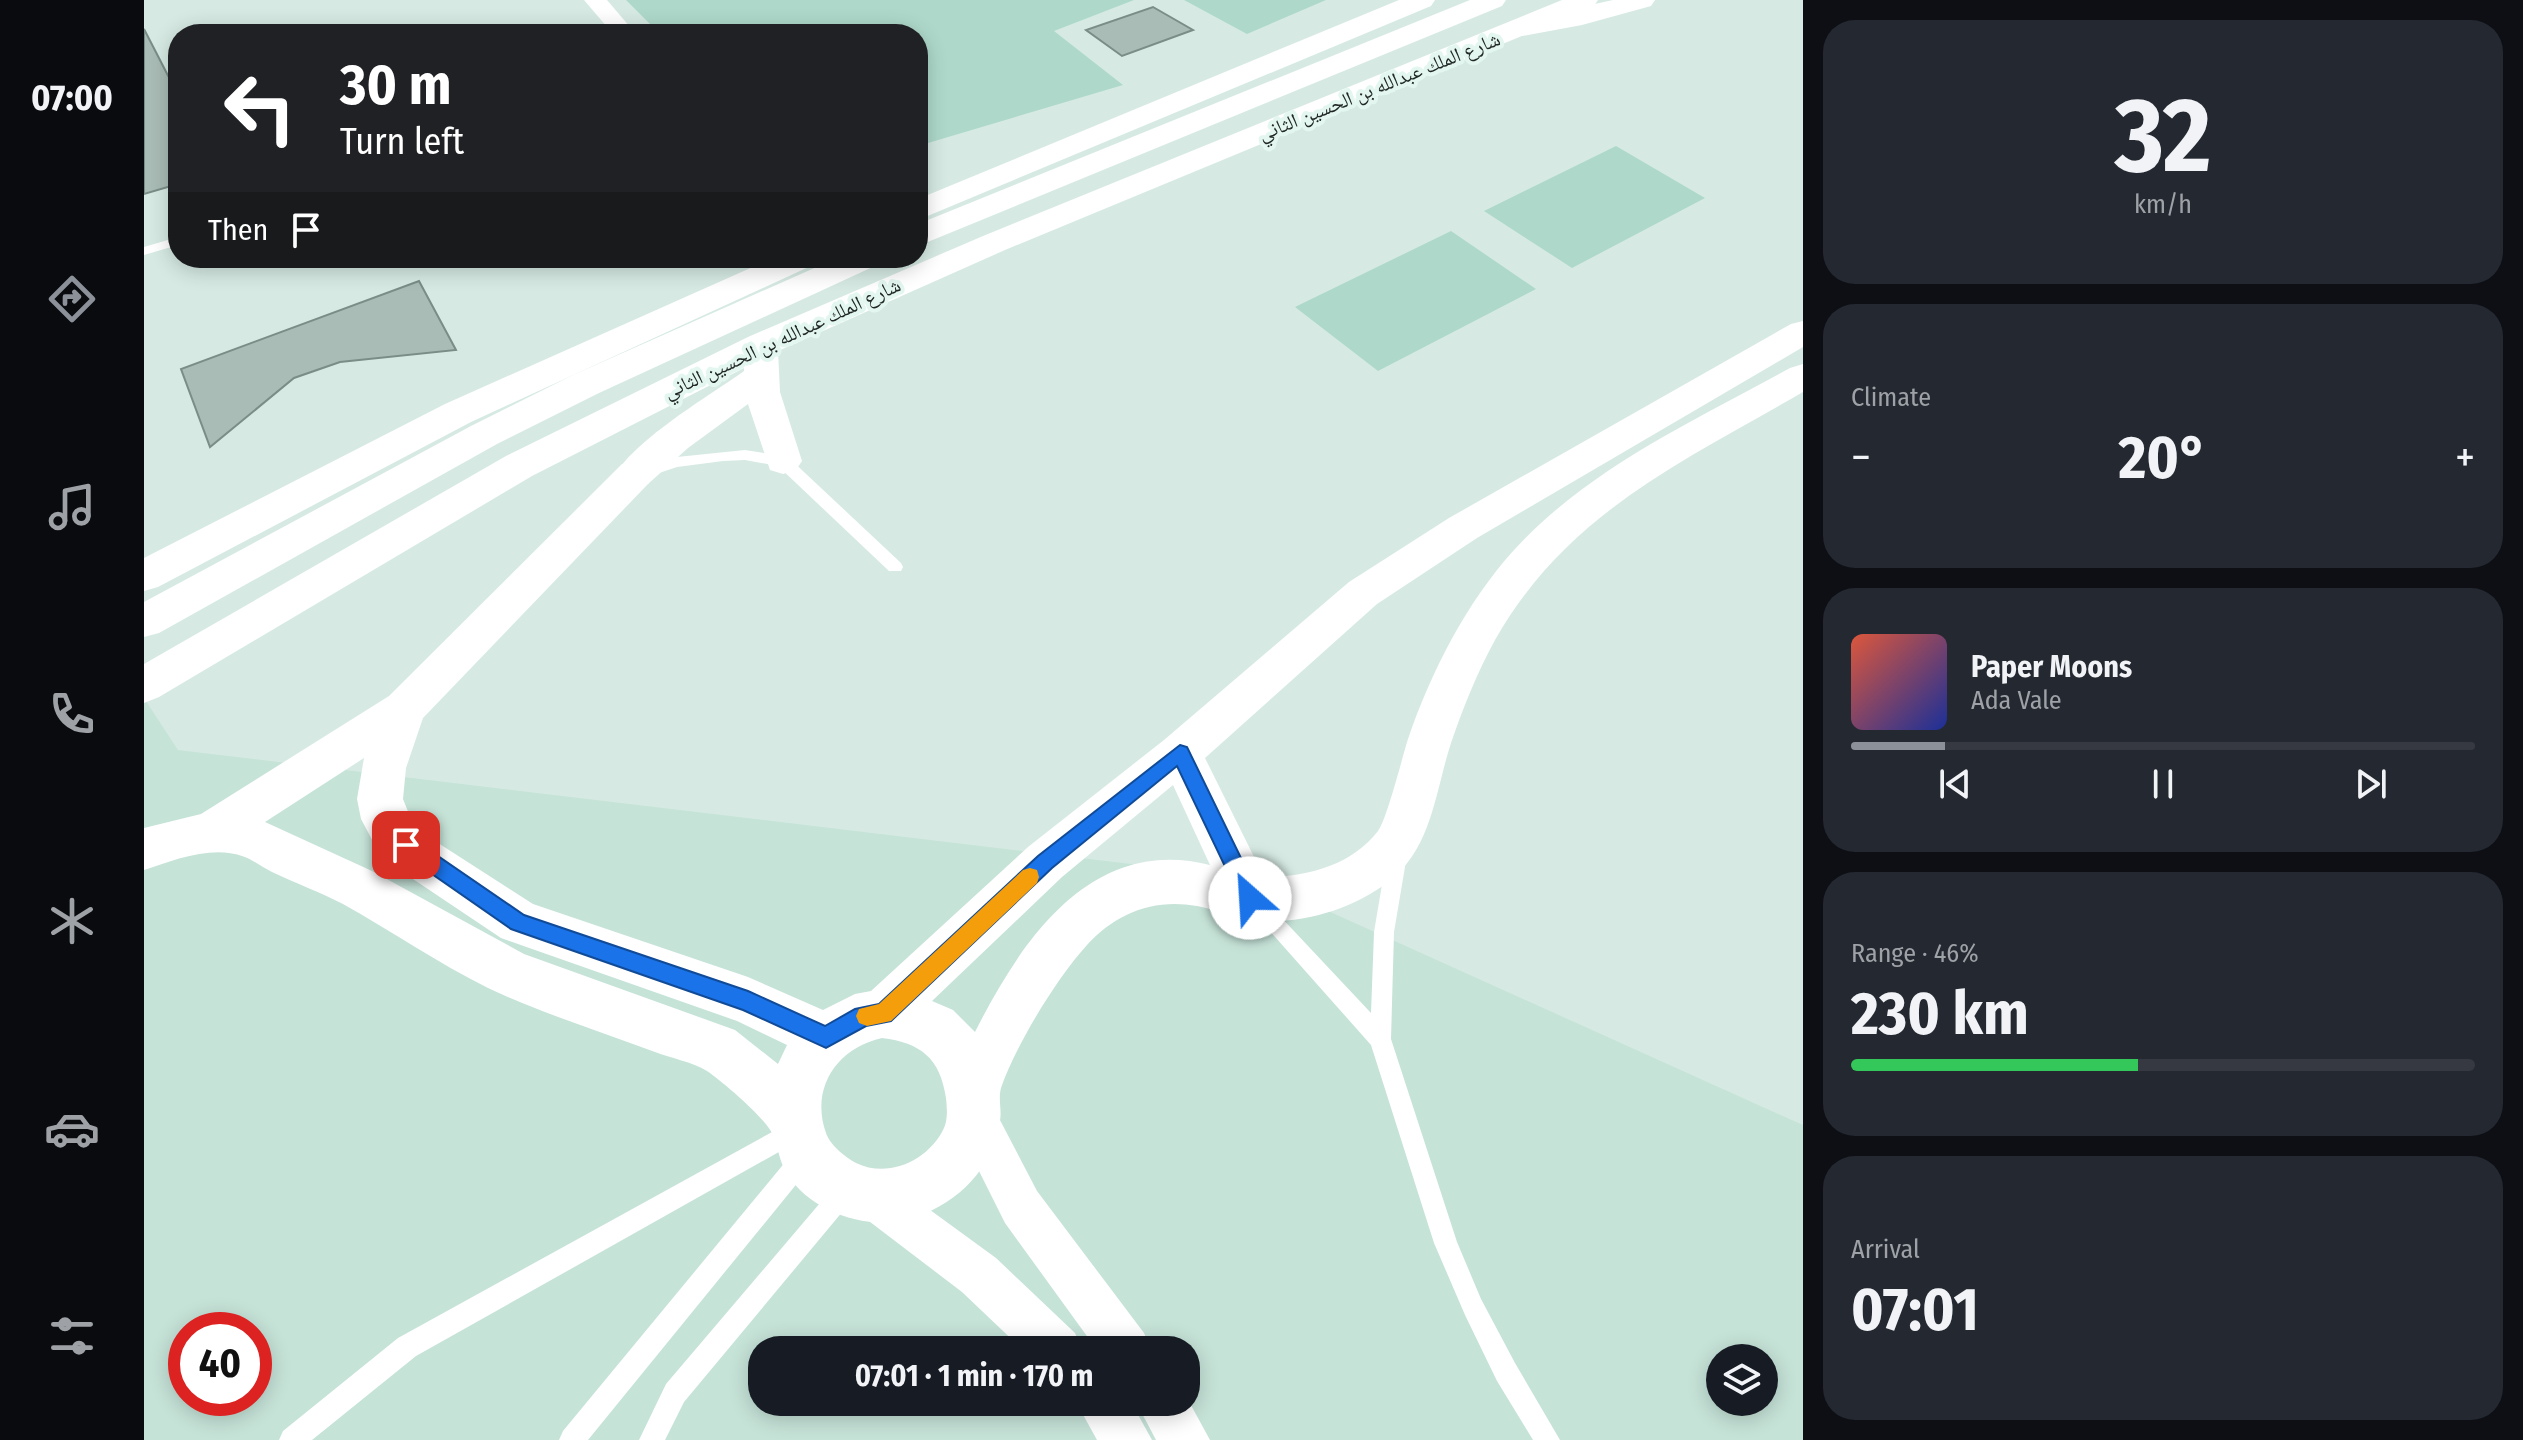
<!DOCTYPE html>
<html lang="en">
<head>
<meta charset="utf-8">
<style>
	body { margin:0; font-family:"Fira Sans Condensed","Noto Naskh Arabic",sans-serif; background:#242831; color:#f1f3f6; height:100vh; display:flex; flex-direction:column; font-size:30px; white-space:nowrap }
	* { box-sizing:border-box; margin:0 }
	p { font-size:26px; color:#9ea1a6 }
	.icon { flex:none; width:44px; height:44px; fill:none; stroke:currentColor; stroke-width:2; stroke-linecap:round; stroke-linejoin:round }
	.map { position:relative; flex:1; overflow:hidden }
	.drawer { display:flex; flex-direction:column; gap:20px; padding:20px; background:#0d0f14; width:720px }
	.drawer>* { flex:none }
	.hud { position:absolute; left:24px; top:24px; width:760px; height:244px; border-radius:32px; box-shadow:0 4px 20px #0003; background:#202124; color:#fff; overflow:hidden }
	.fabs { position:absolute; left:1562px; top:1344px; display:grid; gap:16px }
	.fabs a { display:grid; place-items:center; width:72px; height:72px; border-radius:50%; background:#171b24; box-shadow:0 4px 20px #0003; font-size:40px }
	.speed { position:absolute; left:24px; top:1312px; display:flex; gap:16px; font-size:40px; font-weight:700; text-align:center }
	.speed>* { display:grid; place-content:center; width:104px; height:104px; border-radius:50%; background:#171b24; box-shadow:0 4px 20px #0003; line-height:1 }
	.speed .limit { border:12px solid #d22; background:#fff; color:#111 }
	.pin { position:absolute; display:grid; place-items:center; width:68px; height:68px; color:#fff; margin:-34px; border-radius:16px; box-shadow:0 4px 12px #0006 }
	.me { position:absolute; width:88px; margin:-44px; rotate:334deg; stroke-linejoin:round; filter:drop-shadow(0 0 6px #0008) }
	.turn { display:flex; align-items:center; gap:28px; height:168px; padding:0 40px; font-size:36px }
	.turn .icon { width:104px; height:104px; stroke-width:2.5 }
	.turn b { display:block; font-size:56px; line-height:68px }
	.then { display:flex; align-items:center; height:76px; padding:0 40px; background:#0003; gap:16px; font-size:30px }
	.big { font-size:60px; font-weight:700; line-height:1.1 }
	.drawer .card { flex:1; display:flex; flex-direction:column; justify-content:center; gap:12px; min-width:0; padding:0 28px; border-radius:32px; background:#242831 }
	.drawer .dial { align-items:center; gap:0 }
	.dial b { font-size:104px; line-height:1 }
	.song { display:flex; align-items:center; gap:24px }
	.cover { width:96px; height:96px; border-radius:12px; background:linear-gradient(135deg,hsl(10 70% 55%),hsl(230 70% 35%)) }
	.played { height:8px; border-radius:4px; background:linear-gradient(90deg,#8c9099 15%,#363941 15%) }
	.keys { display:flex; justify-content:space-around; direction:ltr }
	.heat { display:flex; justify-content:space-between; align-items:center; font-size:44px; direction:ltr }
	.charge { height:12px; border-radius:6px; background:linear-gradient(90deg,#34c759 46%,#363941 0) }
	.trip { position:absolute; left:604px; top:1336px; width:452px; height:80px; border-radius:32px; background:#171b24; box-shadow:0 4px 20px #0003; font-weight:700; line-height:80px; text-align:center }
	main { display:flex; flex:1; min-height:0 }
	.tabs { display:flex; flex-direction:column; width:144px; justify-content:space-around; align-items:center; background:#090b0e; color:#9ea1a6 }
	.tabs .icon { width:56px; height:56px }
	.tabs .current { color:#8c9099 }
	.tabs b { font-size:36px; color:#f1f3f6 }
	.map>svg:first-child { display:block }
	.built { fill:#c6e3d8; fill-rule:evenodd }
	.green { fill:#aed9ca }
	.building { fill:#a9bcb5; stroke:#7b8d87; stroke-width:2 }
	.lines { fill:none; stroke-linecap:round; stroke-linejoin:round }
	.service { fill:#fff; fill-rule:evenodd }
	.minor { fill:#fff; fill-rule:evenodd }
	.tertiary { fill:#fff; fill-rule:evenodd }
	.trunk { fill:#fff; fill-rule:evenodd }
	.route { fill:#1a73e8; stroke:#114b97; stroke-width:2 }
	.slow { fill:#f59e0b }
	.labels { text-anchor:middle; stroke-width:8; stroke-linejoin:round; paint-order:stroke }
	.far-street-label { font-size:20px; fill:#202725; stroke:#e3f7f0 }
</style>
</head>
<body>
<main>
<nav class="tabs">
<b>07:00</b>
<svg class="icon current" aria-label="directions" viewBox="0 0 24 24"><path d="M12 3l9 9-9 9-9-9zM9 14v-3h6M13 9l2 2-2 2"/></svg>
<svg class="icon" aria-label="music" viewBox="0 0 24 24"><path d="M9 18V5l10-2v13"/><circle cx="6" cy="18" r="3"/><circle cx="16" cy="16" r="3"/></svg>
<svg class="icon" aria-label="phone" viewBox="0 0 24 24"><path d="M5 4h4l2 5-3 2q2 4 5 5l2-3 5 2v4C11 20 4 13 5 4z"/></svg>
<svg class="icon" aria-label="climate" viewBox="0 0 24 24"><path d="M12 3v18M4 7l16 10M4 17L20 7"/></svg>
<svg class="icon" aria-label="car" viewBox="0 0 24 24"><path d="M5 17H2v-5l4-1 3-4h7l3 4 3 1v5h-3M9 17h6M6 11h13"/><circle cx="7" cy="17" r="2"/><circle cx="17" cy="17" r="2"/></svg>
<svg class="icon" aria-label="filters" viewBox="0 0 24 24"><path d="M4 7h16M4 17h16"/><circle cx="9" cy="7" r="2"/><circle cx="15" cy="17" r="2"/></svg>
</nav>
<div class="map">
<svg width="1659" height="1440" viewBox="0 0 1659 1440">
	<rect width="100%" height="100%" fill="#d6eae3"/>
	<path class="built" d="M 0,698 L 34,750 L 1113,879 L 1659,1125 L 1659,1440 L 0,1440 ZM 42,1330 L 110,1330 L 110,1398 L 42,1398 ZM 618,1350 L 1042,1350 L 1042,1402 L 618,1402 ZM 1576,1358 L 1620,1358 L 1620,1402 L 1576,1402 Z"/>
	<g class="green">
		<polygon points="482,0 990,0 910,31 979,85 774,146 774,34 516,34"/>
		<polygon points="1040,0 1182,0 1103,34"/>
		<polygon points="1472,146 1561,198 1428,268 1340,211"/>
		<polygon points="1307,231 1392,289 1234,371 1151,307"/>
	</g>
	<g class="building">
		<polygon points="1009,7 1049,30 978,56 942,30"/>
		<polygon points="0,29 34,95 34,184 0,194"/>
		<polygon points="275,281 312,350 196,362 150,378 66,447 37,369"/>
	</g>
	<g class="lines">
		<g class="service">
			<polygon points="34,237 34,245 0,255 0,247"/>
			<polygon points="601,450 644,457 757,563 759,567 757,571 745,571 634,466 601,460 579,461 533,467 506,476 498,470 501,466 533,457"/>
			<polygon points="1253,846 1260,849 1263,855 1250,932 1247,1039 1313,1242 1337,1299 1371,1363 1416,1440 1389,1440 1353,1381 1321,1315 1290,1243 1227,1045 1101,903 1104,897 1111,894 1118,897 1227,1013 1230,932 1243,855 1246,849"/>
			<polygon points="650,1120 658,1123 661,1131 658,1139 272,1356 168,1440 135,1440 139,1431 254,1338"/>
			<polygon points="660,1146 668,1149 671,1157 668,1165 444,1440 415,1440 419,1431 652,1149"/>
			<polygon points="701,1180 709,1183 712,1191 709,1199 540,1402 521,1440 495,1440 522,1384 693,1183"/>
		</g>
		<g class="minor">
			<polygon points="440,0 463,0 492,34 469,34"/>
			<polygon points="830,1095 846,1101 893,1191 1000,1333 1007,1350 953,1350 861,1223 808,1117 814,1101"/>
			<polygon points="729,1173 745,1180 852,1258 931,1333 938,1350 879,1350 818,1292 713,1212 706,1196 713,1180"/>
			<polygon points="1042,1396 1066,1440 1012,1440 992,1402 1042,1402"/>
			<polygon points="932,1402 987,1402 1008,1440 953,1440"/>
		</g>
		<g class="tertiary">
			<polygon points="1255,0 1291,0 1287,6 774,220 774,199"/>
			<polygon points="1469,0 1511,0 1507,6 1438,25 1378,36 1368,34 1364,28 1368,22"/>
			<polygon points="629,258 673,258 669,265 327,422 14,587 0,591 0,558 301,404"/>
			<path d="M 1659,321 L 1659,347 L 1333,538 L 1233,604 L 1061,758 L 1120,877 C 1162,877 1207,866 1234,831 C 1243,819 1258,758 1264,739 C 1287,672 1322,603 1370,550 C 1445,468 1550,421 1646,368 L 1659,364 L 1659,392 C 1538,462 1423,513 1351,640 C 1333,673 1319,708 1307,743 C 1291,792 1288,849 1244,882 C 1208,910 1153,926 1107,920 C 1089,918 1072,909 1053,906 C 1010,898 972,913 943,945 C 912,979 872,1045 857,1088 C 854,1099 858,1110 856,1121 C 849,1168 815,1202 772,1217 C 730,1233 668,1214 643,1174 C 635,1161 634,1146 628,1133 C 619,1116 579,1082 563,1071 C 548,1062 527,1058 511,1052 C 455,1031 397,1013 344,988 C 294,963 247,931 199,904 C 176,892 151,883 128,872 C 118,867 108,859 98,856 C 68,845 29,860 0,870 L 0,828 L 57,814 L 245,696 L 478,464 L 491,460 L 504,464 L 510,474 L 504,484 L 279,718 L 262,768 L 259,799 L 267,819 L 291,841 L 389,904 L 604,977 L 679,1010 L 711,994 L 727,991 L 884,847 L 1020,740 L 1205,582 L 1305,518 L 1647,324 ZM 220,758 L 213,799 L 217,819 L 233,849 L 257,871 L 357,938 L 593,1021 L 643,1045 L 634,1064 L 591,1030 L 380,954 L 228,871 L 121,822 ZM 1029,785 L 1066,865 C 947,835 877,941 831,1032 L 809,1010 L 788,1001 L 918,877 ZM 738,1038 C 777,1043 796,1058 802,1098 C 803,1108 804,1119 800,1128 C 785,1160 745,1179 712,1163 C 701,1157 686,1145 682,1133 C 666,1088 693,1048 738,1038 Z"/>
		</g>
		<g class="trunk">
			<polygon points="1326,0 1362,0 1358,6 774,246 774,224"/>
			<path d="M 1418,0 L 1454,0 L 1450,6 L 861,250 L 634,351 L 636,392 L 658,461 L 652,470 L 639,474 L 626,470 L 604,404 L 544,448 L 504,484 L 491,488 L 478,484 L 472,474 C 492,439 565,396 600,371 L 600,368 L 388,476 L 15,697 L 0,703 L 0,664 L 362,456 L 604,337 L 839,236 Z"/>
			<polygon points="693,258 737,258 733,265 455,393 353,444 15,633 0,637 0,602 327,426 429,375"/>
		</g>
	</g>
	<polygon class="route" points="1036,745 1043,747 1113,891 1116,898 1113,904 1106,907 1099,904 1033,766 908,868 747,1021 722,1026 682,1048 599,1010 367,929 255,851 252,845 255,839 262,837 269,839 380,915 604,991 681,1026 711,1009 735,1004 894,856"/>
	<polygon class="slow" points="886,868 893,870 895,877 893,883 747,1021 723,1026 715,1023 712,1016 715,1009 735,1004 879,870"/>
	<g class="labels">
		<g class="far-street-label">
			<text transform="translate(1235 86) rotate(-22)" y="7">شارع الملك عبدالله بن الحسين الثاني</text>
			<text transform="translate(638 338) rotate(-25)" y="7">شارع الملك عبدالله بن الحسين الثاني</text>
		</g>
	</g>
</svg>
<div class="fabs">
<a><svg class="icon" aria-label="layers" viewBox="0 0 24 24"><path d="M12 4l9 5-9 5-9-5zM3 14l9 5 9-5"/></svg></a>
</div>
<div class="speed"><div class="limit">40</div></div>
<div class="pin" style="left:262px;top:845px;background:#d93025"><svg class="icon" aria-label="arrive" viewBox="0 0 24 24"><path d="M6 21V4h12l-3 4 3 4H6"/></svg></div>
<svg class="me" style="left:1106px;top:898px" viewBox="-20 -20 40 40"><circle r="19" fill="#fff"/><path d="M0-13L10 11 0 6-10 11z" fill="#1a73e8"/></svg>
<div class="trip">07:01 · 1 min · 170 m</div>
<div class="hud">
<div class="turn"><svg class="icon" aria-label="left" viewBox="0 0 24 24"><path d="M17 20v-9H6M10 6l-5 5 5 5"/></svg><div><b>30 m</b>Turn left</div></div>
<div class="then">Then<svg class="icon" aria-label="arrive" viewBox="0 0 24 24"><path d="M6 21V4h12l-3 4 3 4H6"/></svg></div>
</div>
</div>
<section class="drawer">
<div class="card dial"><b>32</b><p>km/h</p></div>
<div class="card"><p>Climate</p>
<div class="heat"><a>−</a><b class="big">20°</b><a>+</a></div>
</div>
<div class="card">
<div class="song"><i class="cover"></i><div><b>Paper Moons</b><p>Ada Vale</p></div></div>
<div class="played"></div>
<div class="keys"><svg class="icon" aria-label="previous" viewBox="0 0 24 24"><path d="M18 5L8 12l10 7zM5 5v14"/></svg><svg class="icon" aria-label="pause" viewBox="0 0 24 24"><path d="M8 5v14M16 5v14"/></svg><svg class="icon" aria-label="next" viewBox="0 0 24 24"><path d="M6 5l10 7-10 7zM19 5v14"/></svg></div>
</div>
<div class="card"><p>Range · 46%</p><b class="big">230 km</b><div class="charge"></div></div>
<div class="card"><p>Arrival</p><b class="big">07:01</b></div>
</section>
</main>
</body>
</html>
